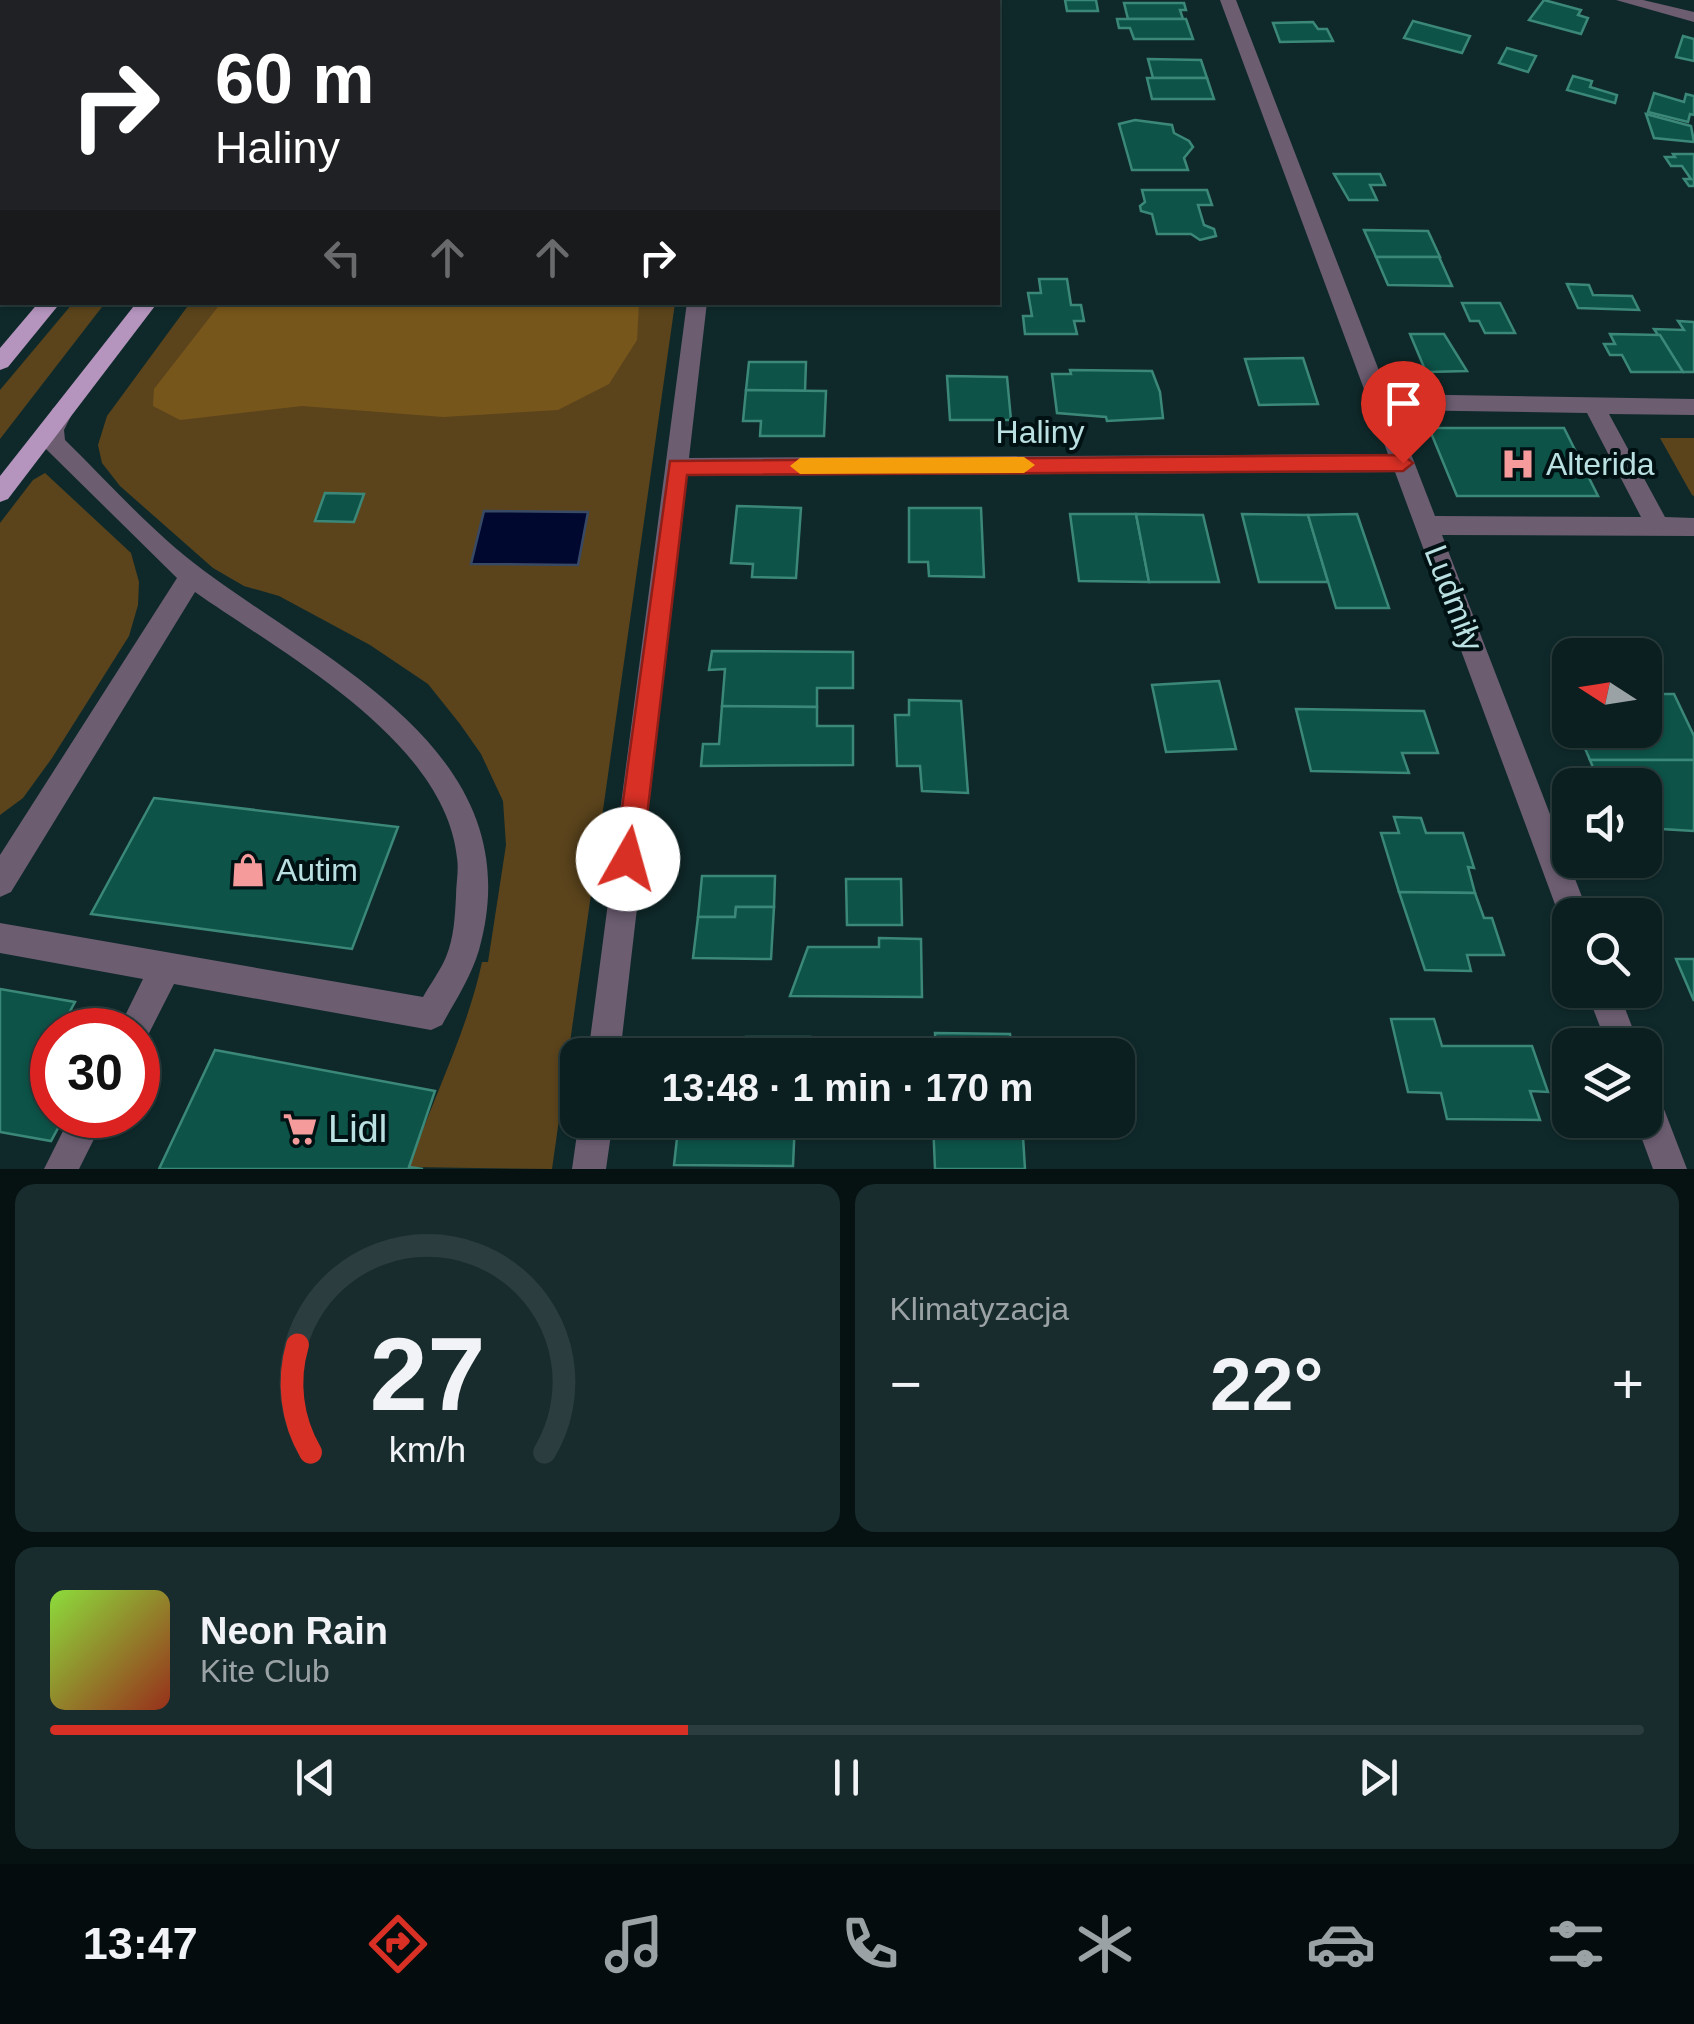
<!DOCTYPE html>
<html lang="pl">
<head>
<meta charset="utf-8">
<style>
	body { margin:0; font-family:Helvetica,sans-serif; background:#192c2d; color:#f1f3f6; height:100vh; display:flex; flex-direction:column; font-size:38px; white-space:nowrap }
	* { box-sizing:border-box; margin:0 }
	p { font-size:32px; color:#9aa2a5 }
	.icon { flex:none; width:55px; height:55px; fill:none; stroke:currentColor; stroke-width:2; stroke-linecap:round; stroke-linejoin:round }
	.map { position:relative; height:1169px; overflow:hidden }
	.sheet { display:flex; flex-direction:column; gap:15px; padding:15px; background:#061112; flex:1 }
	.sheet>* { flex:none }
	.guide { position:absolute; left:0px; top:0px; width:1000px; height:305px; box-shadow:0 2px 8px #0004,0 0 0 2px #2b3d3e; background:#202124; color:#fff; overflow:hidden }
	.needle { width:65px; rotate:282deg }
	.tools { position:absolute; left:1552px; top:638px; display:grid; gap:20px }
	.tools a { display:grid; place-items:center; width:110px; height:110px; border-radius:20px; background:#0b1f20; box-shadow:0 2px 8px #0004,0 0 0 2px #2b3d3e; font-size:50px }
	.speed { position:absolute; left:30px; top:1008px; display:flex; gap:20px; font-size:50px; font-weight:700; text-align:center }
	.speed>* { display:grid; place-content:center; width:130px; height:130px; border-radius:50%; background:#0b1f20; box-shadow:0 2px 8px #0004,0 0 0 2px #2b3d3e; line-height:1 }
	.speed .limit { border:15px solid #d22; background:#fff; color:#111 }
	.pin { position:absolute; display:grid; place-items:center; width:85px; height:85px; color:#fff; margin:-102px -42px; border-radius:50% 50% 50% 0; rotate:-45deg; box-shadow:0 0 10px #0007 }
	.pin .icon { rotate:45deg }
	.me { position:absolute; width:110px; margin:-55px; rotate:7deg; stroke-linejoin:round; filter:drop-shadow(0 0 8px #0008) }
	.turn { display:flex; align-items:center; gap:35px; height:210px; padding:0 50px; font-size:45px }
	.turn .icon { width:130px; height:130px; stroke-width:2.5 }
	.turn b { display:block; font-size:70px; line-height:85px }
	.lanes { display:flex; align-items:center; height:95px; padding:0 50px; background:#0003; justify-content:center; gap:50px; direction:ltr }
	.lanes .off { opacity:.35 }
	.big { font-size:75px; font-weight:600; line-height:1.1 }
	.sheet .card { flex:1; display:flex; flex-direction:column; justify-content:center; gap:15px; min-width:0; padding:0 35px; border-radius:20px; background:#192c2d }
	.sheet .dial { align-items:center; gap:0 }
	.dial svg { height:260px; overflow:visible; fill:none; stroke:#2b3d3e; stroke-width:7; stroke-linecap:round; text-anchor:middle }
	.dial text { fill:#f1f3f6; stroke:none }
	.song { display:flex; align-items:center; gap:30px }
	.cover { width:120px; height:120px; border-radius:15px; background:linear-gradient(135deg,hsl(90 70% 55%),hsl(10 70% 35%)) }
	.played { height:10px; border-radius:5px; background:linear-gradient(90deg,#d93025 40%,#2b3d3e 40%) }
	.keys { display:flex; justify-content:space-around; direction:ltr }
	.heat { display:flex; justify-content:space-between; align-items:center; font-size:55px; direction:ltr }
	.sheet .tiles { flex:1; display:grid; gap:15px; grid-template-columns:1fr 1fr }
	.card:last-child { grid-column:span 2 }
	.trip { position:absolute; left:560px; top:1038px; width:575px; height:100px; border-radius:20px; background:#0b1f20; box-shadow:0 2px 8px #0004,0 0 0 2px #2b3d3e; font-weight:600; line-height:100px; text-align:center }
	.tab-bar { display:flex; height:160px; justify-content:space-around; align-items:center; background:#040c0d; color:#9aa2a5 }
	.tab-bar .icon { width:70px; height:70px }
	.tab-bar .on { color:#d93025 }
	.tab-bar b { font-size:45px; color:#f1f3f6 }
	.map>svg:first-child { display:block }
	.green { fill:#5b441c }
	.forest { fill:#77561b }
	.water { fill:#000830; stroke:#384965; stroke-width:2.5 }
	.building { fill:#0d5348; stroke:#3b8879; stroke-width:2.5 }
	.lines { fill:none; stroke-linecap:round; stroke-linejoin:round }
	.minor { fill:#6c5d71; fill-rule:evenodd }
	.major { fill:#b595be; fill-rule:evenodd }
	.route { fill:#d93025; stroke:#8d1f18; stroke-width:2.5 }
	.slow { fill:#f59e0b }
	.labels { text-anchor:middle; stroke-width:8; stroke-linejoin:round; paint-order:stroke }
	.street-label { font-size:32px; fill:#bae0e1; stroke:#001113 }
	.poi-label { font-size:32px; fill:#bae0e1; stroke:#001113; text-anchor:start }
	.near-poi-label { font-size:38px; fill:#bae0e1; stroke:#001113; text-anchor:start }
</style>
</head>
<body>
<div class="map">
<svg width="1694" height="1169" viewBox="0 0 1694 1169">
	<rect width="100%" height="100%" fill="#0f292a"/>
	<g class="green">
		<polygon points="73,303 105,303 0,439 0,390"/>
		<path d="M 190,303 L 675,303 L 552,1169 L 409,1167 C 433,1098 467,1032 482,962 L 488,962 L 506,845 L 503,801 L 481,754 L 460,724 L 428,684 L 370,645 L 279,596 L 244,586 L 213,568 L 120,486 L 102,463 L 98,445 L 107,416 Z"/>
		<polygon points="1660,438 1694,438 1694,496 1692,495"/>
		<polygon points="45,473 131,553 139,582 138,605 129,636 52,758 23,798 0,815 0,523 33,480"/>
	</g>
	<g class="forest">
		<polygon points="0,0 247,0 2,2 0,163"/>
		<polygon points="221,303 639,302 639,303 637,340 609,384 558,410 443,417 302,406 180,420 153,406 154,389"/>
	</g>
	<polygon class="water" points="484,511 588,512 578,565 471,564"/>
	<g class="building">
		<polygon points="1065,0 1096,0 1098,11 1067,11"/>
		<polygon points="1544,0 1581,10 1578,15 1588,18 1581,34 1529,20"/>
		<polygon points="1124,3 1184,3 1186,10 1180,10 1183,19 1128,19"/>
		<polygon points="1117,19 1186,19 1193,39 1134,39 1130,28 1119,28"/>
		<polygon points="1413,21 1470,36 1462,53 1404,38"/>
		<polygon points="1313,22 1318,29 1327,29 1333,41 1280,42 1273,23"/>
		<polygon points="1683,36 1694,39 1694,61 1676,57"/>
		<polygon points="1507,48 1536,56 1528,72 1499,63"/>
		<polygon points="1148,59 1201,60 1207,78 1153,78"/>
		<polygon points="1573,76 1592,81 1590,87 1617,95 1615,103 1567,90"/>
		<polygon points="1147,78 1207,78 1214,99 1152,99"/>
		<polygon points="1654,93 1684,102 1686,94 1694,96 1694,115 1690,114 1688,122 1648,112"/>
		<polygon points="1646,114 1691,126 1694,142 1654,138"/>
		<polygon points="1135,120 1172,125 1174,133 1189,141 1193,147 1184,158 1188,170 1132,170 1119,124"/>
		<polygon points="1673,154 1694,154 1694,186 1689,186 1684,179 1691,179 1682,166 1671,166 1665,157 1675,157"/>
		<polygon points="1334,174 1380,174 1385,185 1370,185 1377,200 1349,200"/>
		<polygon points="1142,190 1207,190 1212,205 1198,205 1204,225 1214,229 1216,236 1200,240 1191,234 1157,234 1152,214 1141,211 1140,206 1145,202"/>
		<polygon points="1364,230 1428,231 1440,257 1376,257"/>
		<polygon points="1376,257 1439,257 1452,286 1388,285"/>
		<polygon points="1039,279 1067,279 1071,305 1081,305 1084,321 1074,321 1077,334 1025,334 1023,316 1032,316 1028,293 1041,293"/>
		<polygon points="1567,284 1589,285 1593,295 1632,296 1639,310 1578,308"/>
		<polygon points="1462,303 1500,303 1515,333 1485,333 1479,321 1470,321"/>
		<polygon points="1678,321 1694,322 1694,372 1683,372 1654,329 1684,330"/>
		<polygon points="1410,334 1444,334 1467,371 1426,372"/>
		<polygon points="1610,334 1660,335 1683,372 1631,372 1622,355 1610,355 1604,344 1615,344"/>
		<polygon points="1303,358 1318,404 1259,405 1245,359"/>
		<polygon points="749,362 806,362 805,391 746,390"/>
		<polygon points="1070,370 1152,371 1160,392 1163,418 1107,421 1106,417 1057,413 1052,374 1071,374"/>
		<polygon points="947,376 1007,377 1011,420 950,420"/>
		<polygon points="746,390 826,391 824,436 760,436 761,421 743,421"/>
		<polygon points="1429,428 1564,428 1598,496 1457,496"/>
		<polygon points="325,493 364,494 354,522 315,521"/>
		<polygon points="737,506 801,508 796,578 752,577 753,564 731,563"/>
		<polygon points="909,508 981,508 984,577 929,576 928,562 909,562"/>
		<polygon points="1070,514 1136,514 1149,582 1079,581"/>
		<polygon points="1136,514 1203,515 1219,582 1149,582"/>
		<polygon points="1242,514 1308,515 1328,582 1259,582"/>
		<polygon points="1357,514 1389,608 1336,608 1308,515"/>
		<polygon points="712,651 853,652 853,688 817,688 817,707 722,706 725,669 709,670"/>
		<polygon points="1219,681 1236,749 1166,752 1152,685"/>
		<polygon points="1645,694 1674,694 1694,736 1694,760 1590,760 1577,730 1645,730"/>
		<polygon points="909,700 961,701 968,793 922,791 920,766 897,766 895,715 909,715"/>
		<polygon points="722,706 817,707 817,726 853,726 853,765 701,766 703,744 719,744"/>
		<polygon points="1296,709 1424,711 1438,753 1402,753 1409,773 1311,771"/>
		<polygon points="1590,760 1694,760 1694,831 1645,828 1645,785 1600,785"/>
		<polygon points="154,798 398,827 352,949 91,914"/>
		<polygon points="1394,817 1421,818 1426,833 1463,833 1474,868 1468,867 1475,893 1399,892 1381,833 1399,833"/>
		<polygon points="702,876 775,876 774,907 736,907 735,917 698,917"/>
		<polygon points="846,879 901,879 902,925 847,925"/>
		<polygon points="1399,892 1475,893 1484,918 1492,918 1504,955 1467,955 1471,971 1425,970"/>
		<polygon points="736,907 774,907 771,959 693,958 698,917 735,917"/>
		<polygon points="879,938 921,939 922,997 790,996 808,947 879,947"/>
		<polygon points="1676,959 1694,959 1694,1001"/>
		<polygon points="0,989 75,1002 61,1028 75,1030 52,1030 52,1115 65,1115 51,1141 0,1132"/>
		<polygon points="1391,1019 1434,1019 1442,1046 1532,1046 1548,1092 1530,1091 1540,1120 1447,1119 1441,1093 1408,1092"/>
		<polygon points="935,1033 1010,1034 1012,1055 936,1055"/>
		<polygon points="746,1037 810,1037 810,1055 745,1055"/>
		<polygon points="215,1050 435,1091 409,1167 423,1169 159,1169"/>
		<polygon points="679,1120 795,1120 793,1166 674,1165"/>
		<polygon points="1022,1120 1025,1169 935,1169 933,1121"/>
	</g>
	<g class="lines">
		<g class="minor">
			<path d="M 1220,0 L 1236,0 L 1388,394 L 1694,399 L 1694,415 L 1609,414 L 1665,517 L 1694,518 L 1694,536 L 1442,535 L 1589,915 L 1570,915 L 1570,928 L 1563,926 L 1395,472 L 687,476 L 620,1055 L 588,1055 L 687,302 L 707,302 L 689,458 L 1388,454 ZM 1394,410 L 1587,413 L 1641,517 L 1435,516 Z"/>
			<polygon points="1616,0 1643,0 1694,12 1694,22"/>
			<polygon points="2,196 2,209 0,210 0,197"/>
			<path d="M 61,406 L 72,414 L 64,430 L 65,440 C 110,484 152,532 203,570 C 330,665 534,754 479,950 C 471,977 455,1001 442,1025 L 431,1030 L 174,984 L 145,1041 L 138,1045 L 138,1030 L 118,1030 L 143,979 L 0,953 L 0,923 L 423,997 C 431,983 440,971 446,957 C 454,938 455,916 456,896 C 456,884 459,870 457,858 C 445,740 283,654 195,592 L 11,892 L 0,897 L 0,855 L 177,578 L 46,449 L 42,430 L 53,408 Z"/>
			<polygon points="1586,990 1618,990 1639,1045 1607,1045"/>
			<polygon points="1645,1086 1657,1091 1687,1169 1653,1169 1635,1120 1645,1120"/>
			<polygon points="71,1115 106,1115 79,1169 44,1169"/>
			<polygon points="579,1120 613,1120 606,1169 572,1169"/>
		</g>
		<g class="major">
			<polygon points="39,302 61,302 8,367 0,370 0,348"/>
			<polygon points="137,302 158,302 8,499 0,502 0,476"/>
		</g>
	</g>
	<polygon class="route" points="1403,455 1413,463 1403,471 687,475 642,859 638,868 628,872 619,868 615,859 670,461"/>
	<polygon class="slow" points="1024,457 1035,465 1024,473 800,474 790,466 800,458"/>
	<defs>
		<g id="hospital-bare" transform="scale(2.7)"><path d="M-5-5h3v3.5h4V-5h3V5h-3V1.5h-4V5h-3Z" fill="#f59b9c" stroke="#001113" stroke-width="2.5" paint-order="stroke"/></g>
		<g id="shop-bare" transform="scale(2.7)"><path d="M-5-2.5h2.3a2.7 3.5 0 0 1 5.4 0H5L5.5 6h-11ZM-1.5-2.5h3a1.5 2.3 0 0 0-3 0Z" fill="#f59b9c" stroke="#001113" stroke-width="2.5" paint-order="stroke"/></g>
		<g id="supermarket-bare" transform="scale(2.7)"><path d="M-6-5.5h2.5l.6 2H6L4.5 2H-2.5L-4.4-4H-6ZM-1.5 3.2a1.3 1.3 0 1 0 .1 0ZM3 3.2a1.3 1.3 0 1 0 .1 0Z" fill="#f59b9c" stroke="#001113" stroke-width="2.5" paint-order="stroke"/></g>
	</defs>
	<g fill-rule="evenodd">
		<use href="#hospital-bare" x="1518" y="464"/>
		<use href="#shop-bare" x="248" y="870"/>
		<use href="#supermarket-bare" x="300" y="1129"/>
	</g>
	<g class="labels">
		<g class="street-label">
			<text x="1040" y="443">Haliny</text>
			<text transform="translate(1454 598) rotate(69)" y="11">Ludmiły</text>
		</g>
		<g class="poi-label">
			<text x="1546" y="475">Alterida</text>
			<text x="276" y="881">Autim</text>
		</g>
		<g class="near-poi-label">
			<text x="328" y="1142">Lidl</text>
		</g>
	</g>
</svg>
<div class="tools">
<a><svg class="needle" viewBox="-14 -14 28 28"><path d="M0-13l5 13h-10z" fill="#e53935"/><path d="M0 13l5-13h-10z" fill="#9aa2a5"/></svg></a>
<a><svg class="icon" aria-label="sound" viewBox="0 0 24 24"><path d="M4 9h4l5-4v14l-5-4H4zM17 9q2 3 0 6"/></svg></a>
<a><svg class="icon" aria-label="search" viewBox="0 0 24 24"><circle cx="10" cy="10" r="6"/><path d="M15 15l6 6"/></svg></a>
<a><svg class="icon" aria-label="layers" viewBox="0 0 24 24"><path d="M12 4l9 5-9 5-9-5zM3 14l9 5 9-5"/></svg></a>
</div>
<div class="speed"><div class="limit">30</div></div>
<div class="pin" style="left:1403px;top:463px;background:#d93025"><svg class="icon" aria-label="arrive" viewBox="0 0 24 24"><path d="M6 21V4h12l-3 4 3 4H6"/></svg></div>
<svg class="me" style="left:628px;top:859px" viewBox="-20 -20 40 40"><circle r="19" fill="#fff"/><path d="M0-13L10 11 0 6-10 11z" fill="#d93025"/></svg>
<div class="trip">13:48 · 1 min · 170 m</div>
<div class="guide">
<div class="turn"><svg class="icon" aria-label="right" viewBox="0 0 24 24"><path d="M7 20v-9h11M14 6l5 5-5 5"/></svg><div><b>60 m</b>Haliny</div></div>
<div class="lanes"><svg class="icon off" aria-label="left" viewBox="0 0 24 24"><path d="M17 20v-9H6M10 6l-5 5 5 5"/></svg><svg class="icon off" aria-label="ahead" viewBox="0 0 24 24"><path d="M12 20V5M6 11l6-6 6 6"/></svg><svg class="icon off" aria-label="ahead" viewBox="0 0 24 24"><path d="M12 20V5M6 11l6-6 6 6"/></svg><svg class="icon" aria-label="right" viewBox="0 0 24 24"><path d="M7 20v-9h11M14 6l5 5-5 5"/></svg></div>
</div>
</div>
<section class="sheet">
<div class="tiles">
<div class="card dial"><svg viewBox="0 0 100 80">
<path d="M14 69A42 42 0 1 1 86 69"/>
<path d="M14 69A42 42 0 0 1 10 36" stroke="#d93025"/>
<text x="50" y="56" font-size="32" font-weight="700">27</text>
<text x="50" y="72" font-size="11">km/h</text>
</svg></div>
<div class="card"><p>Klimatyzacja</p>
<div class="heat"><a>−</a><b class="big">22°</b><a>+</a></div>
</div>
<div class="card">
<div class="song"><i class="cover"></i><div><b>Neon Rain</b><p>Kite Club</p></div></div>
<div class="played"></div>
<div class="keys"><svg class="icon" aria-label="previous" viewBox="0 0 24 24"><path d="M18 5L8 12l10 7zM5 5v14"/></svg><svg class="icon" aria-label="pause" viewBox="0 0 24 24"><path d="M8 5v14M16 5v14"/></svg><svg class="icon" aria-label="next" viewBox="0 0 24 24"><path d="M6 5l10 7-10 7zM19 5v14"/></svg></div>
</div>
</div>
</section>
<nav class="tab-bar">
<b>13:47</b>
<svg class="icon on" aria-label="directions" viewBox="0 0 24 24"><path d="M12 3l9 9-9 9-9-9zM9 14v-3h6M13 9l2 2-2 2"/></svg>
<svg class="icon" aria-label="music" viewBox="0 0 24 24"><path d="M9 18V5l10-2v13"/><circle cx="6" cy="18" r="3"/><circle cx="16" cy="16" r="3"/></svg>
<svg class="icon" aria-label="phone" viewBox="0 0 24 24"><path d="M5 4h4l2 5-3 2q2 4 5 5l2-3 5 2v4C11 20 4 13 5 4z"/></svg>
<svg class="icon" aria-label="climate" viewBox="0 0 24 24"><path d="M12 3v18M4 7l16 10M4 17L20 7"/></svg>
<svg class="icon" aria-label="car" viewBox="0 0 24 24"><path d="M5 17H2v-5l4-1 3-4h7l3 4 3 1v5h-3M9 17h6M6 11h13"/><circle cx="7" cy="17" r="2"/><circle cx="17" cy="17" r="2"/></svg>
<svg class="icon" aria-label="filters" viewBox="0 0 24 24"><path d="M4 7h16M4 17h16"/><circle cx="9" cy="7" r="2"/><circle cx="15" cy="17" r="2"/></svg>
</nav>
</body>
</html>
